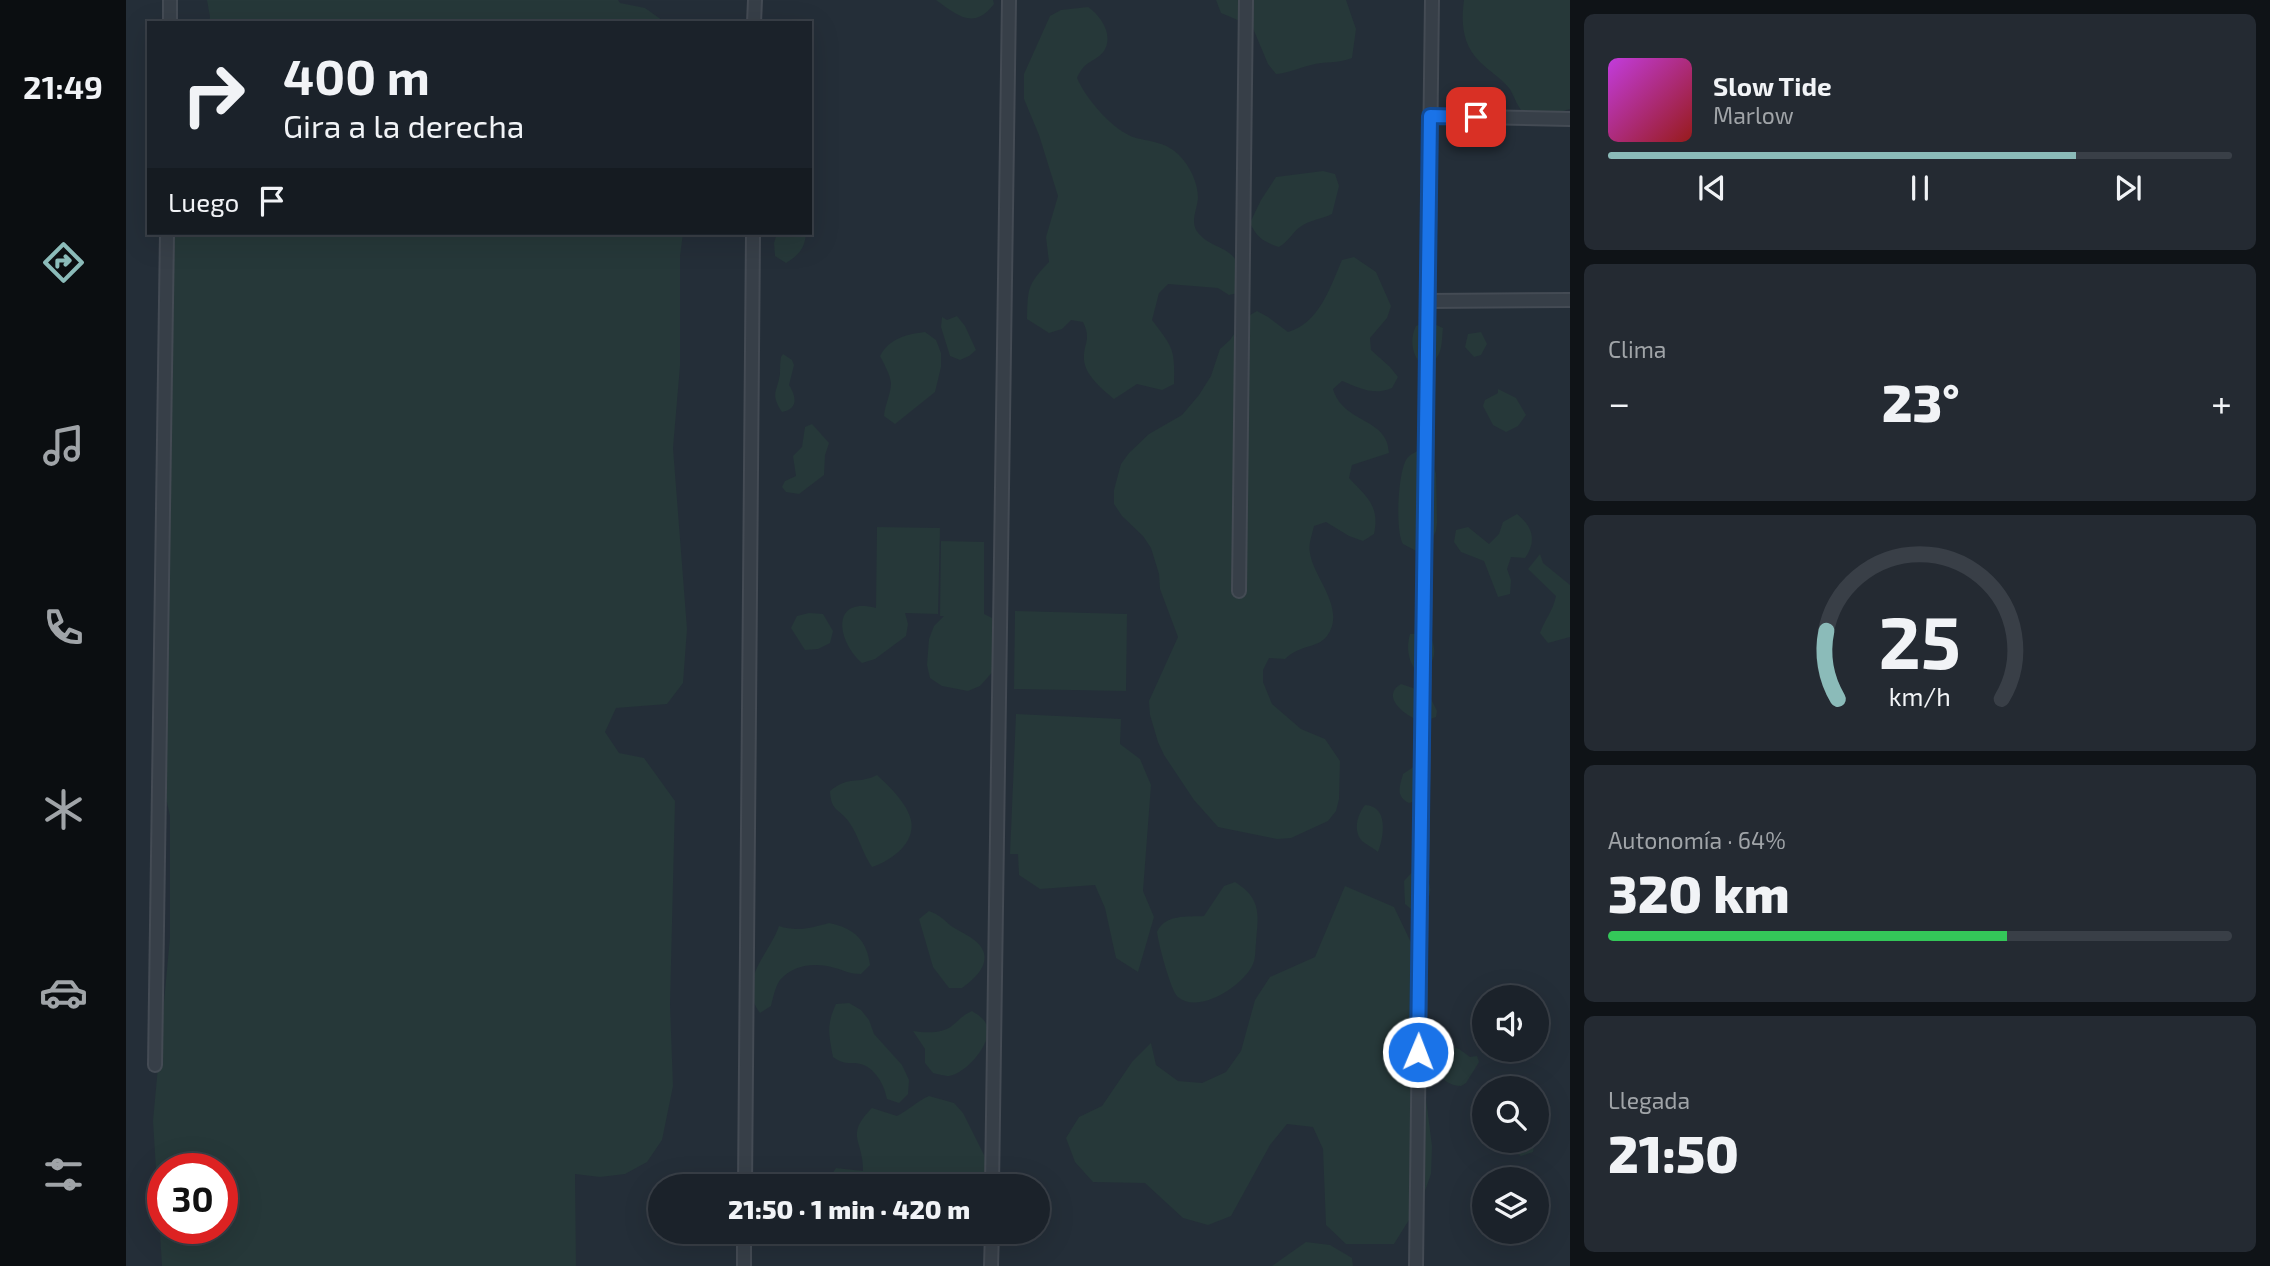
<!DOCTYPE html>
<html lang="es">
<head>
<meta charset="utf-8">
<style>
	body { margin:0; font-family:"Exo 2",sans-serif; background:#242a32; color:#f1f3f6; height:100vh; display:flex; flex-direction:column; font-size:26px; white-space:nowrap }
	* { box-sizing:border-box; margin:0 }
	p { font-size:23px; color:#a0a4a8 }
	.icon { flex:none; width:38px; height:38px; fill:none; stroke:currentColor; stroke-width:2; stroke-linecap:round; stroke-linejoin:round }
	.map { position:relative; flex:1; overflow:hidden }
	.details { display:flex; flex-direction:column; gap:14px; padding:14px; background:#0f1317; width:700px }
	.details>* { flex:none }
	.guide { position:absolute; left:21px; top:21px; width:665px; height:214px; border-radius:0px; box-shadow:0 7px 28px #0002,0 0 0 2px #393f47; background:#1b222a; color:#f1f3f6; overflow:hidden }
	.fabs { position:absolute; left:1346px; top:985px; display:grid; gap:14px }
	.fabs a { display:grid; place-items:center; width:77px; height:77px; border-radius:50%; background:#1b222a; box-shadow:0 7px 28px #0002,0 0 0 2px #393f47; font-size:35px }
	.speed { position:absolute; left:21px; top:1153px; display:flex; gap:14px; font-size:35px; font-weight:700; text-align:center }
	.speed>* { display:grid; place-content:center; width:91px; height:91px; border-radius:50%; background:#1b222a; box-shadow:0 7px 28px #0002,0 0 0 2px #393f47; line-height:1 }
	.speed .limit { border:10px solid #d22; background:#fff; color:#111 }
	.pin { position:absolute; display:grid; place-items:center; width:60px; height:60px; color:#fff; margin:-30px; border-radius:14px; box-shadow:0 4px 10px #0006 }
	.me { position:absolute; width:77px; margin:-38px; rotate:1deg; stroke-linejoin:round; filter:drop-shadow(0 0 5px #0008) }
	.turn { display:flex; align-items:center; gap:24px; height:147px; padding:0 21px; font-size:32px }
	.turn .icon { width:91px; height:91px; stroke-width:2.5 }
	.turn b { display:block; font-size:49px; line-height:60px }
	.then { display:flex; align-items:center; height:66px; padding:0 21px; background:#0003; gap:14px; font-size:26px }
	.big { font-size:52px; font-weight:800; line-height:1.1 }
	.details .widget { flex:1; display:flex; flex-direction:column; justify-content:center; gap:10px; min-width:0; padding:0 24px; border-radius:10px; background:#242a32 }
	.details .dial { align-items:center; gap:0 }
	.dial svg { height:182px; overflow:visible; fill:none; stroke:#393f47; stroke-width:7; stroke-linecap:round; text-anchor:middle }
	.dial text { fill:#f1f3f6; stroke:none }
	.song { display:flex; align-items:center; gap:21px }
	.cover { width:84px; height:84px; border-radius:10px; background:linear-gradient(135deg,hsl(290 70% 55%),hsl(0 70% 35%)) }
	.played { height:7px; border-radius:4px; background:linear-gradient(90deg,#8bbbb9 75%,#393f47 75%) }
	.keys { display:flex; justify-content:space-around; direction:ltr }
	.heat { display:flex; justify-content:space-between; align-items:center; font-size:38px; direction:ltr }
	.charge { height:10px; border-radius:5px; background:linear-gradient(90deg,#34c759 64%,#393f47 0) }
	.trip { position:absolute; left:522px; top:1174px; width:402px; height:70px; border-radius:35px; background:#1b222a; box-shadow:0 7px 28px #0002,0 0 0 2px #393f47; font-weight:800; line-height:70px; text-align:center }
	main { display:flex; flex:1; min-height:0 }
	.dock { display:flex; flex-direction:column; width:126px; justify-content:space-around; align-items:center; background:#0b0e11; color:#a0a4a8 }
	.dock .icon { width:49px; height:49px }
	.dock .selected { color:#8bbbb9 }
	.dock b { font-size:32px; color:#f1f3f6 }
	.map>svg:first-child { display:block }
	.green { fill:#263839; fill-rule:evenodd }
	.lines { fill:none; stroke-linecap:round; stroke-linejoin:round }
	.minor-casing { stroke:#444b54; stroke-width:16 }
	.minor { stroke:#373f48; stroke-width:12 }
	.route-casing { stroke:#114b97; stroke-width:18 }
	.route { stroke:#1a73e8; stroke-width:12 }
</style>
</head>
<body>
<main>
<nav class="dock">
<b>21:49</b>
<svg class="icon selected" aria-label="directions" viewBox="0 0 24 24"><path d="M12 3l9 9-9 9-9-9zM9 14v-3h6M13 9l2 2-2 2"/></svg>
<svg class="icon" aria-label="music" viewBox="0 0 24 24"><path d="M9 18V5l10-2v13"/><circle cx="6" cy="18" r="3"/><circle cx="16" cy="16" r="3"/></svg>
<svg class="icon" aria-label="phone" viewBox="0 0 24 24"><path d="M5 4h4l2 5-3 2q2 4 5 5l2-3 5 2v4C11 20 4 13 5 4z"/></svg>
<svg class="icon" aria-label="climate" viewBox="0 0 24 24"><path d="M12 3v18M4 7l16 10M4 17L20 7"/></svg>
<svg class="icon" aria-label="car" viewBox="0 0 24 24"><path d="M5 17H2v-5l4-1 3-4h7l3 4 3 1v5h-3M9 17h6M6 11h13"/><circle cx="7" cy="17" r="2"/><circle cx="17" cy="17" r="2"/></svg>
<svg class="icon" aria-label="filters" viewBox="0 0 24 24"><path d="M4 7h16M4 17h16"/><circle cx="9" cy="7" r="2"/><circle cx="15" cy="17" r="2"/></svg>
</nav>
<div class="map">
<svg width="1444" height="1266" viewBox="0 0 1444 1266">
	<rect width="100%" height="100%" fill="#242e38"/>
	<g class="green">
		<polygon points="81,0 492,0 494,3 519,8 540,23 83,23 84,17"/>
		<path d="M 810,0 L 867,0 L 868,4 C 848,30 832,16 810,0 Z"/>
		<path d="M 1090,0 L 1220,0 L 1230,29 L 1226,58 C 1212,64 1199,61 1185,65 C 1172,68 1163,73 1150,74 L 1142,64 L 1126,26 L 1095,13 Z"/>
		<path d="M 1338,0 L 1444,0 L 1444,109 C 1433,112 1418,119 1406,117 C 1392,114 1390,98 1383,88 C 1375,78 1363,71 1354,62 C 1336,44 1335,23 1338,0 Z"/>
		<path d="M 962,7 C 975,16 988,35 978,51 C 969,63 959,59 951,78 C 960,99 987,131 1010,138 C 1026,142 1040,142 1053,155 C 1064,166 1072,183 1072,198 C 1071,211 1063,223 1073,234 C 1086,249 1104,245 1113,266 C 1118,276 1118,281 1116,292 L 1103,295 L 1092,288 L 1042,284 L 1033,293 L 1026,320 C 1047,348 1049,348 1048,384 L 1036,390 L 1011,384 L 988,399 C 977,390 959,375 958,360 C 957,343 966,340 957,322 L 945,320 L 936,329 L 923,333 L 901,319 C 902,288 901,285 923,262 L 920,237 L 932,196 L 913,135 L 898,99 L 898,74 L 924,16 L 935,10 Z"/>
		<path d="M 1197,171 L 1209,174 L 1213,186 L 1206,214 C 1196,219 1183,220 1174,227 C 1166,233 1163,241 1153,247 C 1138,242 1131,238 1124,223 L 1135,200 L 1150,177 Z"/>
		<path d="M 42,233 L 557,233 L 554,256 L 554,366 L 547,448 L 561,629 L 557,683 L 541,704 L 490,708 L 479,732 L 493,753 L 518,758 L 549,801 L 544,1005 L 547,1086 L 536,1140 L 521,1162 L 499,1174 L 474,1177 L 449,1174 L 450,1266 L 36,1266 L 27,1121 L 44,937 L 44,816 L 33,767 L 42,610 L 36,478 ZM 37,1169 L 96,1169 L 96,1228 L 37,1228 Z"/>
		<path d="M 651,233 L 680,233 C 679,248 673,255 660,263 L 649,256 L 648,243 Z"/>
		<path d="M 1228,257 L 1250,272 L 1265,306 L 1261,318 L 1244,338 L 1245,350 L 1264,367 L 1272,377 L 1266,388 C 1247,396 1234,388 1216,381 L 1207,389 C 1217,424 1262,417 1263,453 L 1226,465 L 1223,478 C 1241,497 1254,506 1248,534 L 1237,541 L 1223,536 L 1200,522 L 1188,526 C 1186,535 1182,545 1184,553 C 1187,577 1221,609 1201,636 C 1191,649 1174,644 1159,659 L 1143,658 L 1137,670 L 1137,682 L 1146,704 L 1175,729 L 1199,739 L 1214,761 L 1213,799 L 1210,811 L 1202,821 L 1165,838 L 1151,839 L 1092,827 L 1068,800 L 1038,755 L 1032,742 L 1024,715 L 1023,701 L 1052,637 L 1034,589 L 1033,574 L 1025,548 L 1017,536 L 996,516 L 988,504 L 988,490 L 995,464 L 1003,453 L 1023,434 L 1056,415 L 1073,395 L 1085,376 L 1094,349 L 1104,340 L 1119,318 L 1131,311 L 1142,317 L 1162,332 C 1193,323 1204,288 1216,260 Z"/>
		<polygon points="831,316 839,326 850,350 843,356 834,360 824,356 815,327 816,317 821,320"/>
		<path d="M 1302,321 L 1317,328 C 1315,348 1317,356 1300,367 C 1286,360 1283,339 1290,326 Z"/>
		<path d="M 799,332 L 810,340 L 815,353 L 815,367 L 809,392 L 769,424 L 758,416 C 759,404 765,394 765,383 C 764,374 758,364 754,356 C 763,339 780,334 799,332 Z"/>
		<polygon points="1355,332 1361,344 1355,355 1348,357 1339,347 1342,334"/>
		<path d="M 657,354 L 666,360 L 668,365 L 663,385 C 670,396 673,409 656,412 C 644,393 651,393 654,374 C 654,368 654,362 655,357 Z"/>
		<polygon points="1372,389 1390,398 1400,415 1392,426 1380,432 1367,425 1357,406 1359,400 1372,393"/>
		<polygon points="686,424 703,443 699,455 698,475 673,494 660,492 656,487 659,481 670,476 667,456 676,447 679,427"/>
		<path d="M 1298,448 L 1310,473 L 1311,523 L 1310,531 L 1298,555 L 1277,544 C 1269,531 1272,474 1280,460 C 1283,454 1292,451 1298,448 Z"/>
		<path d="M 1391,514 C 1407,527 1411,541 1399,558 L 1385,557 L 1381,569 L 1385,580 L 1384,594 L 1372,597 L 1358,561 L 1335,552 L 1328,542 L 1330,530 L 1342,527 L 1363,544 L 1373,534 L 1377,522 Z"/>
		<path d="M 751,527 L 814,528 L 812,614 L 779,613 L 782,624 L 780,636 L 749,659 L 736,663 C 711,641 704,596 750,608 Z"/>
		<polygon points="815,541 858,542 858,614 866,618 874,630 870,668 854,686 842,691 816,686 804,678 801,665 803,639 808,626 818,616 814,616"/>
		<path d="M 1414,554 L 1417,563 L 1444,585 L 1444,637 L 1422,643 L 1414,633 C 1419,619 1427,611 1430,596 L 1402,569 Z"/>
		<polygon points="889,611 1001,614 1000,691 888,689"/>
		<polygon points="683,613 697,614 707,631 704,643 692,649 679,650 665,628 671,616"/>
		<path d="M 1303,633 C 1311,650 1310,658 1299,673 L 1292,673 C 1282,663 1280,647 1284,634 Z"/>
		<path d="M 1275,684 L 1302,693 L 1311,711 L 1310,717 L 1296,722 C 1281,717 1253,697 1275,684 Z"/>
		<polygon points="890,714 995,719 994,744 1014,759 1025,785 1017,891 1028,917 1012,972 990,958 979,908 969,885 914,889 893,875 892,854 884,854"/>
		<path d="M 1289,766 L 1295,769 L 1295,799 L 1283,803 C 1269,796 1274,786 1277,774 Z"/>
		<path d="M 751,775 C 763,786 781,803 785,820 C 790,843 765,861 746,867 C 736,853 733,836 723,822 C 713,808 705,812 704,791 C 723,775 731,785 751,775 Z"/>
		<path d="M 1239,805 C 1263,806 1258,837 1252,852 C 1247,848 1240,844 1236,841 C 1227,831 1231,815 1239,805 Z"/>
		<path d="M 1288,870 L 1295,871 C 1310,885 1307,906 1285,909 L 1279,904 L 1278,881 Z"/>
		<path d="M 1109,882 C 1137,899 1132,917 1130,943 C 1129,950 1130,957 1127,964 C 1118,985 1073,1015 1052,997 C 1045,992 1032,942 1031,932 C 1039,914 1061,917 1078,916 L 1098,886 Z"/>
		<polygon points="1219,886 1268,907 1292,957 1292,1036 1306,1146 1305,1174 1296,1199 1268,1244 1220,1244 1200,1225 1197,1149 1187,1127 1161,1124 1144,1145 1105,1216 1082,1225 1057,1218 1019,1183 967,1182 949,1162 940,1138 953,1117 976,1106 1006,1062 1025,1043 1030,1065 1052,1081 1076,1083 1100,1072 1115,1051 1129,1000 1144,977 1189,957"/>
		<path d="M 803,911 C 814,915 817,919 825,926 C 831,930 838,933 844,937 C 871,954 856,974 836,988 L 823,988 L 807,967 L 793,919 Z"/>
		<path d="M 703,923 C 728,928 741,940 744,965 L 735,974 C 724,974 720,971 709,968 C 691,962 667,964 654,980 C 649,987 647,998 645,1006 L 634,1013 C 610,981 643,955 653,926 C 671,932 685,928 703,923 Z"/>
		<path d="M 723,1003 L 735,1010 L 743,1020 L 748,1034 L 776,1065 L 783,1080 L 782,1094 L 773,1103 L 761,1099 C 758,1083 747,1064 729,1063 C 718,1063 716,1063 707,1057 C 703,1035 700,1025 710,1004 Z"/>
		<path d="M 846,1011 C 854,1016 862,1021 862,1032 C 861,1048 840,1073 823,1076 C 819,1076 812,1074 807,1073 L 799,1063 L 799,1049 L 787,1031 C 799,1033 817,1034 827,1025 C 834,1019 837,1015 846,1011 Z"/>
		<path d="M 1327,1047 L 1333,1049 L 1344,1057 L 1351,1056 L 1353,1062 L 1340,1083 L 1335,1086 C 1315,1086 1302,1064 1314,1049 Z"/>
		<path d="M 803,1096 L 828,1103 L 837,1113 L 865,1169 L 859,1186 L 706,1186 L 703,1179 L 710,1168 L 737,1171 C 738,1140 718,1136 746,1108 L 771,1116 C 783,1110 791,1101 803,1096 Z"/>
		<polygon points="1378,1141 1406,1141 1408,1146 1407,1152 1395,1156 1383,1149"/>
		<polygon points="1180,1242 1204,1245 1226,1258 1227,1266 1146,1266"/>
	</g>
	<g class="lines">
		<g class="minor-casing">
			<g id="minor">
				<polyline points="44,23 44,0"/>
				<polyline points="628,23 629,0"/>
				<polyline points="1304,116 1444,119"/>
				<polyline points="1301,301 1444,300"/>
				<polyline points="1113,591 1120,0"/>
				<polyline points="29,1065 41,233"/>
				<polyline points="619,1186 627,233"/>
				<polyline points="866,1186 883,0"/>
				<polyline points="618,1266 618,1232"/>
				<polyline points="865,1266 866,1232"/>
				<polyline points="1290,1266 1306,0"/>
			</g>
		</g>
		<use href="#minor" class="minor"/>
	</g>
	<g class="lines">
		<g class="route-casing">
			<polyline id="route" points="1292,1052 1304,116 1350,117"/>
		</g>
		<use href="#route" class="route"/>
	</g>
</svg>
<div class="fabs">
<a><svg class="icon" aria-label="sound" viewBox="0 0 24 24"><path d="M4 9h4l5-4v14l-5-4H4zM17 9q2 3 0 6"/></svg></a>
<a><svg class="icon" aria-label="search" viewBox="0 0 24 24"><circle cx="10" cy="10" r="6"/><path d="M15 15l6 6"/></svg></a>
<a><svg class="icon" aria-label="layers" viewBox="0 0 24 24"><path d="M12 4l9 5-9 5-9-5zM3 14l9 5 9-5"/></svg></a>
</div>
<div class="speed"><div class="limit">30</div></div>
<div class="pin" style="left:1350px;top:117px;background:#d93025"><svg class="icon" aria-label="arrive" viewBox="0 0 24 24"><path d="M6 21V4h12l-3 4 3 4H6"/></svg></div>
<svg class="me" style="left:1292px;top:1052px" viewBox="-20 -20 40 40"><circle r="17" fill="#1a73e8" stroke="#fff" stroke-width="3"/><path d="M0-11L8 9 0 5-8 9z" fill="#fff"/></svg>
<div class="trip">21:50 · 1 min · 420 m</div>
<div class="guide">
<div class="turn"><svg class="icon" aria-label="right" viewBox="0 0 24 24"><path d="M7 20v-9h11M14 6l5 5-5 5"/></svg><div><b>400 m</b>Gira a la derecha</div></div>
<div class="then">Luego<svg class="icon" aria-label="arrive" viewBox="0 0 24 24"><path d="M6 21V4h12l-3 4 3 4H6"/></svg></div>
</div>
</div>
<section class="details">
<div class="widget">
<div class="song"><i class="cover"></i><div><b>Slow Tide</b><p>Marlow</p></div></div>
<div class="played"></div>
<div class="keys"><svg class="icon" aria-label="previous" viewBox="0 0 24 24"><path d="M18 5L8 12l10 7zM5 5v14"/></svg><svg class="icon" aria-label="pause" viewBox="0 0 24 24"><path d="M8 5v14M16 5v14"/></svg><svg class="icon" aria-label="next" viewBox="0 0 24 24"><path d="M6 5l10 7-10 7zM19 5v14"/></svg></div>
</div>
<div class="widget"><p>Clima</p>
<div class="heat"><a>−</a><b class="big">23°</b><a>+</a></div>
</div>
<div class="widget dial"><svg viewBox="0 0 100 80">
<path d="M14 69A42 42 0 1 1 86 69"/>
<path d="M14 69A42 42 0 0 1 9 39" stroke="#8bbbb9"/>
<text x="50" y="56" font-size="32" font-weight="700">25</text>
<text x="50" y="72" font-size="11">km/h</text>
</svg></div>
<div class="widget"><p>Autonomía · 64%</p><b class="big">320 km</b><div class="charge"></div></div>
<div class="widget"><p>Llegada</p><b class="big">21:50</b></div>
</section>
</main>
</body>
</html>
